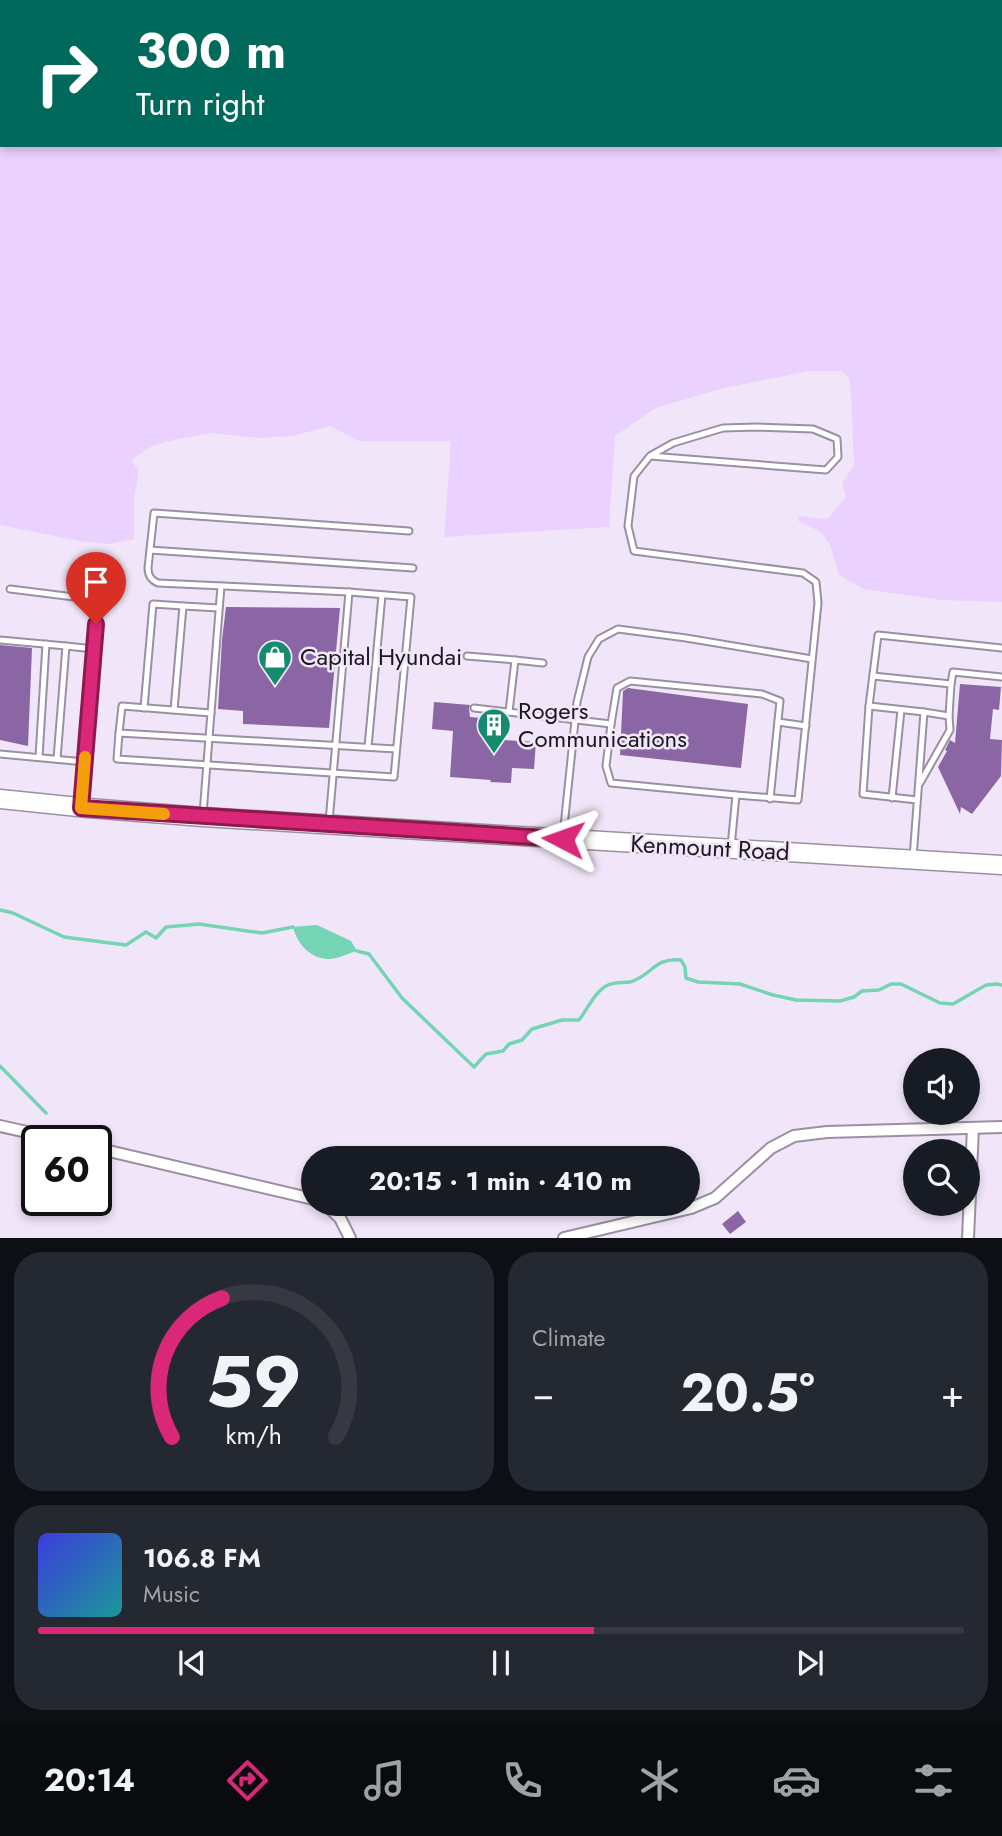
<!DOCTYPE html>
<html lang="en">
<head>
<meta charset="utf-8">
<style>
	body { margin:0; font-family:Jost,sans-serif; background:#242831; color:#f1f3f6; height:100vh; display:flex; flex-direction:column; font-size:26px; white-space:nowrap }
	* { box-sizing:border-box; margin:0 }
	p { font-size:23px; color:#9ea1a6 }
	.icon { flex:none; width:38px; height:38px; fill:none; stroke:currentColor; stroke-width:2; stroke-linecap:round; stroke-linejoin:round }
	.map { position:relative; height:1238px; overflow:hidden }
	.side { display:flex; flex-direction:column; gap:14px; padding:14px; background:#0d0f14; flex:1 }
	.side>* { flex:none }
	.top-card { position:absolute; left:0px; top:0px; width:1003px; height:147px; box-shadow:0 4px 10px #0003; background:#00695c; color:#fff; overflow:hidden }
	.fabs { position:absolute; left:903px; top:1048px; display:grid; gap:14px }
	.fabs a { display:grid; place-items:center; width:77px; height:77px; border-radius:50%; background:#171b24; box-shadow:0 4px 10px #0003; font-size:35px }
	.speed { position:absolute; left:21px; top:1125px; display:flex; gap:14px; font-size:35px; font-weight:700; text-align:center }
	.speed>* { display:grid; place-content:center; width:91px; height:91px; border-radius:50%; background:#171b24; box-shadow:0 4px 10px #0003; line-height:1 }
	.speed .limit { border:4px solid #111; border-radius:10px; background:#fff; color:#111 }
	.pin { position:absolute; display:grid; place-items:center; width:60px; height:60px; color:#fff; margin:-72px -30px; border-radius:50% 50% 50% 0; rotate:-45deg; box-shadow:0 0 7px #0007 }
	.pin .icon { rotate:45deg }
	.me { position:absolute; width:77px; margin:-38px; rotate:274deg; stroke-linejoin:round; filter:drop-shadow(0 0 5px #0008) }
	.turn { display:flex; align-items:center; gap:24px; height:147px; padding:0 21px; font-size:32px }
	.turn .icon { width:91px; height:91px; stroke-width:2.5 }
	.turn b { display:block; font-size:49px; line-height:60px }
	.big { font-size:52px; font-weight:700; line-height:1.1 }
	.side .widget { flex:1; display:flex; flex-direction:column; justify-content:center; gap:10px; min-width:0; padding:0 24px; border-radius:28px; background:#242831 }
	.side .dial { align-items:center; gap:0 }
	.dial svg { height:182px; overflow:visible; fill:none; stroke:#363941; stroke-width:7; stroke-linecap:round; text-anchor:middle }
	.dial text { fill:#f1f3f6; stroke:none }
	.song { display:flex; align-items:center; gap:21px }
	.cover { width:84px; height:84px; border-radius:10px; background:linear-gradient(135deg,hsl(240 70% 55%),hsl(180 70% 35%)) }
	.played { height:7px; border-radius:4px; background:linear-gradient(90deg,#db2777 60%,#363941 60%) }
	.keys { display:flex; justify-content:space-around; direction:ltr }
	.heat { display:flex; justify-content:space-between; align-items:center; font-size:38px; direction:ltr }
	.side .tiles { flex:1; display:grid; gap:14px; grid-template-columns:1fr 1fr }
	.widget:last-child { grid-column:span 2 }
	.trip { position:absolute; left:301px; top:1146px; width:399px; height:70px; border-radius:35px; background:#171b24; box-shadow:0 4px 10px #0003; font-weight:700; line-height:70px; text-align:center }
	.dock { display:flex; height:112px; justify-content:space-around; align-items:center; background:#090b0e; color:#9ea1a6 }
	.dock .icon { width:49px; height:49px }
	.dock .current { color:#db2777 }
	.dock b { font-size:32px; color:#f1f3f6 }
	.map>svg:first-child { display:block }
	.green { fill:#ebd2fe; fill-rule:evenodd }
	.water { fill:#75d4b4 }
	.lines { fill:none; stroke-linecap:round; stroke-linejoin:round }
	.stream { stroke:#75d4b4; stroke-width:3.5 }
	.building { fill:#8b66a5 }
	.service-casing { stroke:#9a90a2; stroke-width:9 }
	.minor-casing { stroke:#9a90a2; stroke-width:14 }
	.primary-casing { stroke:#9a90a2; stroke-width:21 }
	.service { stroke:#fff; stroke-width:5 }
	.minor { stroke:#fff; stroke-width:10 }
	.primary { stroke:#fff; stroke-width:18 }
	.route-casing { stroke:#8e194d; stroke-width:18 }
	.route { stroke:#db2777; stroke-width:12 }
	.slow { stroke:#f59e0b; stroke-width:12 }
	.labels { text-anchor:middle; stroke-width:5; stroke-linejoin:round; paint-order:stroke }
	.poi-label { font-size:24px; fill:#1a161d; stroke:#f1e6f9; text-anchor:start }
	.street-label { font-size:24px; fill:#1a161d; stroke:#f1e6f9 }
</style>
</head>
<body>
<div class="map">
<svg width="1002" height="1238" viewBox="0 0 1002 1238">
	<rect width="100%" height="100%" fill="#f1e6f9"/>
	<path class="green" d="M 0,0 L 1002,0 L 1002,602 L 942,600 L 863,589 L 839,575 L 830,545 L 822,533 L 797,520 L 799,516 L 827,519 L 846,497 L 842,483 L 854,465 L 850,380 L 842,371 L 808,371 L 720,389 L 656,408 L 615,436 L 609,527 L 444,537 L 451,441 L 359,441 L 330,426 L 293,436 L 258,438 L 212,433 L 177,439 L 152,446 L 131,460 L 139,471 L 134,500 L 134,539 L 109,544 L 79,541 L 0,525 ZM 2,2 L 1001,2 L 1001,145 L 2,145 Z"/>
	<path class="water" d="M 317,925 L 351,941 L 357,951 C 349,953 338,959 329,959 C 310,959 297,943 293,927 Z"/>
	<g class="lines">
		<g class="stream">
			<polyline points="0,910 13,913 64,937 126,945 146,932 156,938 166,927 199,924 262,933 293,927"/>
			<path d="M 357,951 L 369,954 L 402,998 L 474,1067 L 486,1054 L 503,1051 L 509,1044 L 522,1040 L 532,1029 L 562,1020 L 579,1020 C 587,1010 595,991 608,985 C 614,982 623,983 630,982 C 652,976 654,957 681,960 L 685,967 L 686,978 L 698,982 L 740,984 L 773,995 L 796,1000 L 840,1001 L 854,997 L 862,991 L 879,990 L 891,984 L 901,984 L 940,1003 L 953,1004 L 986,985 L 997,984 L 1002,985"/>
			<polyline points="0,1066 46,1113"/>
		</g>
	</g>
	<g class="building">
		<polygon points="226,607 340,608 329,728 243,724 243,711 218,709 222,640"/>
		<polygon points="0,645 32,648 28,746 0,740"/>
		<polygon points="960,684 1001,687 999,710 993,709 990,739 1002,740 1001,776 972,814 961,807 960,814 938,767 947,751 945,750 950,740 955,743"/>
		<polygon points="628,688 748,704 741,768 620,755 623,691"/>
		<polygon points="434,702 470,705 469,708 470,717 505,720 504,740 536,742 534,769 512,768 511,783 490,782 491,780 450,777 453,731 432,729"/>
		<polygon points="738,1211 746,1222 730,1234 722,1224"/>
	</g>
	<g class="lines">
		<g class="service-casing">
			<g id="service">
				<polyline points="650,456 673,443 723,428 757,427 813,429 837,439 838,457 826,470 650,456 634,476 628,526 634,551 803,573 816,582 818,603 798,800 736,795 731,847"/>
				<polyline points="150,550 413,568"/>
				<polyline points="10,589 98,600 94,649"/>
				<polyline points="0,640 66,646"/>
				<polyline points="467,656 515,660"/>
				<polyline points="873,676 951,684 949,716 924,712"/>
				<polyline points="951,684 953,672 1002,677"/>
				<polyline points="869,706 878,635 1002,648"/>
				<polyline points="144,708 153,604 183,606"/>
				<polyline points="474,708 611,724 617,688 630,681 762,694 780,701 770,799"/>
				<polyline points="174,710 183,606 219,608"/>
				<polyline points="509,712 515,660 543,663"/>
				<polyline points="778,722 806,726"/>
				<polyline points="611,724 606,766 611,783 736,795"/>
				<polyline points="119,733 122,706 211,713"/>
				<polyline points="368,747 382,595"/>
				<path d="M 396,749 L 119,733 L 117,759 L 394,777 L 411,597 L 349,592 L 158,583 C 151,580 148,576 148,568 L 154,513 L 409,531"/>
				<polyline points="0,754 85,762"/>
				<polyline points="39,757 46,644"/>
				<polyline points="57,759 66,646 94,649 81,804"/>
				<polyline points="920,783 950,730 949,716"/>
				<polyline points="892,798 901,710"/>
				<polyline points="203,814 221,586"/>
				<polyline points="329,822 349,592"/>
				<polyline points="563,836 577,702 588,657 599,639 618,629 686,638 812,659"/>
				<polyline points="913,858 924,712 869,706 863,794 917,800"/>
			</g>
		</g>
		<g class="minor-casing">
			<g id="minor">
				<polyline points="0,1126 67,1141"/>
				<polyline points="96,1148 313,1199"/>
				<polyline points="325,1204 340,1218 350,1238"/>
				<polyline points="564,1238 691,1208 715,1198 771,1148 794,1136 827,1132 1002,1127"/>
				<polyline points="968,1238 973,1128"/>
			</g>
		</g>
		<g class="primary-casing">
			<polyline id="primary" points="0,799 88,808 203,817 1002,865"/>
		</g>
		<use href="#service" class="service"/>
		<use href="#minor" class="minor"/>
		<use href="#primary" class="primary"/>
	</g>
	<g class="lines">
		<g class="route-casing">
			<polyline id="route" points="96,624 81,808 563,839"/>
		</g>
		<use href="#route" class="route"/>
		<polyline class="slow" points="85,757 81,808 164,814"/>
	</g>
	<defs>
		<g id="shop-pin" transform="scale(1.75)"><path d="M0 17L-7.5 6A9.5 9.5 0 1 1 7.5 6Z" fill="#148b6d" stroke="#f1e6f9"/><path d="M-5-2.5h2.3a2.7 3.5 0 0 1 5.4 0H5L5.5 6h-11ZM-1.5-2.5h3a1.5 2.3 0 0 0-3 0Z" fill="#fff"/></g>
		<g id="building-pin" transform="scale(1.75)"><path d="M0 17L-7.5 6A9.5 9.5 0 1 1 7.5 6Z" fill="#148b6d" stroke="#f1e6f9"/><path d="M-4-6H4V6H1V3H-1V6H-4ZM-2.5-4.3h1.7v1.8h-1.7ZM.8-4.3h1.7v1.8H.8ZM-2.5-1h1.7V.8h-1.7ZM.8-1h1.7V.8H.8Z" fill="#fff"/></g>
	</defs>
	<g fill-rule="evenodd">
		<use href="#shop-pin" x="275" y="657"/>
		<use href="#building-pin" x="494" y="725"/>
	</g>
	<g class="labels">
		<g class="poi-label">
			<text x="300" y="665">Capital Hyundai</text>
			<text x="518" y="719">Rogers<tspan x="518" dy="28">Communications</tspan></text>
		</g>
		<g class="street-label">
			<text transform="translate(710 848) rotate(3)" y="8">Kenmount Road</text>
		</g>
	</g>
</svg>
<div class="fabs">
<a><svg class="icon" aria-label="sound" viewBox="0 0 24 24"><path d="M4 9h4l5-4v14l-5-4H4zM17 9q2 3 0 6"/></svg></a>
<a><svg class="icon" aria-label="search" viewBox="0 0 24 24"><circle cx="10" cy="10" r="6"/><path d="M15 15l6 6"/></svg></a>
</div>
<div class="speed"><div class="limit">60</div></div>
<div class="pin" style="left:96px;top:624px;background:#d93025"><svg class="icon" aria-label="arrive" viewBox="0 0 24 24"><path d="M6 21V4h12l-3 4 3 4H6"/></svg></div>
<svg class="me" style="left:563px;top:839px" viewBox="-20 -20 40 40"><path d="M0-17L14 15 0 8-14 15z" fill="#db2777" stroke="#fff" stroke-width="4"/></svg>
<div class="trip">20:15 · 1 min · 410 m</div>
<div class="top-card">
<div class="turn"><svg class="icon" aria-label="right" viewBox="0 0 24 24"><path d="M7 20v-9h11M14 6l5 5-5 5"/></svg><div><b>300 m</b>Turn right</div></div>
</div>
</div>
<section class="side">
<div class="tiles">
<div class="widget dial"><svg viewBox="0 0 100 80">
<path d="M14 69A42 42 0 1 1 86 69"/>
<path d="M14 69A42 42 0 0 1 36 8" stroke="#db2777"/>
<text x="50" y="56" font-size="32" font-weight="700">59</text>
<text x="50" y="72" font-size="11">km/h</text>
</svg></div>
<div class="widget"><p>Climate</p>
<div class="heat"><a>−</a><b class="big">20.5°</b><a>+</a></div>
</div>
<div class="widget">
<div class="song"><i class="cover"></i><div><b>106.8 FM</b><p>Music</p></div></div>
<div class="played"></div>
<div class="keys"><svg class="icon" aria-label="previous" viewBox="0 0 24 24"><path d="M18 5L8 12l10 7zM5 5v14"/></svg><svg class="icon" aria-label="pause" viewBox="0 0 24 24"><path d="M8 5v14M16 5v14"/></svg><svg class="icon" aria-label="next" viewBox="0 0 24 24"><path d="M6 5l10 7-10 7zM19 5v14"/></svg></div>
</div>
</div>
</section>
<nav class="dock">
<b>20:14</b>
<svg class="icon current" aria-label="directions" viewBox="0 0 24 24"><path d="M12 3l9 9-9 9-9-9zM9 14v-3h6M13 9l2 2-2 2"/></svg>
<svg class="icon" aria-label="music" viewBox="0 0 24 24"><path d="M9 18V5l10-2v13"/><circle cx="6" cy="18" r="3"/><circle cx="16" cy="16" r="3"/></svg>
<svg class="icon" aria-label="phone" viewBox="0 0 24 24"><path d="M5 4h4l2 5-3 2q2 4 5 5l2-3 5 2v4C11 20 4 13 5 4z"/></svg>
<svg class="icon" aria-label="climate" viewBox="0 0 24 24"><path d="M12 3v18M4 7l16 10M4 17L20 7"/></svg>
<svg class="icon" aria-label="car" viewBox="0 0 24 24"><path d="M5 17H2v-5l4-1 3-4h7l3 4 3 1v5h-3M9 17h6M6 11h13"/><circle cx="7" cy="17" r="2"/><circle cx="17" cy="17" r="2"/></svg>
<svg class="icon" aria-label="filters" viewBox="0 0 24 24"><path d="M4 7h16M4 17h16"/><circle cx="9" cy="7" r="2"/><circle cx="15" cy="17" r="2"/></svg>
</nav>
</body>
</html>
